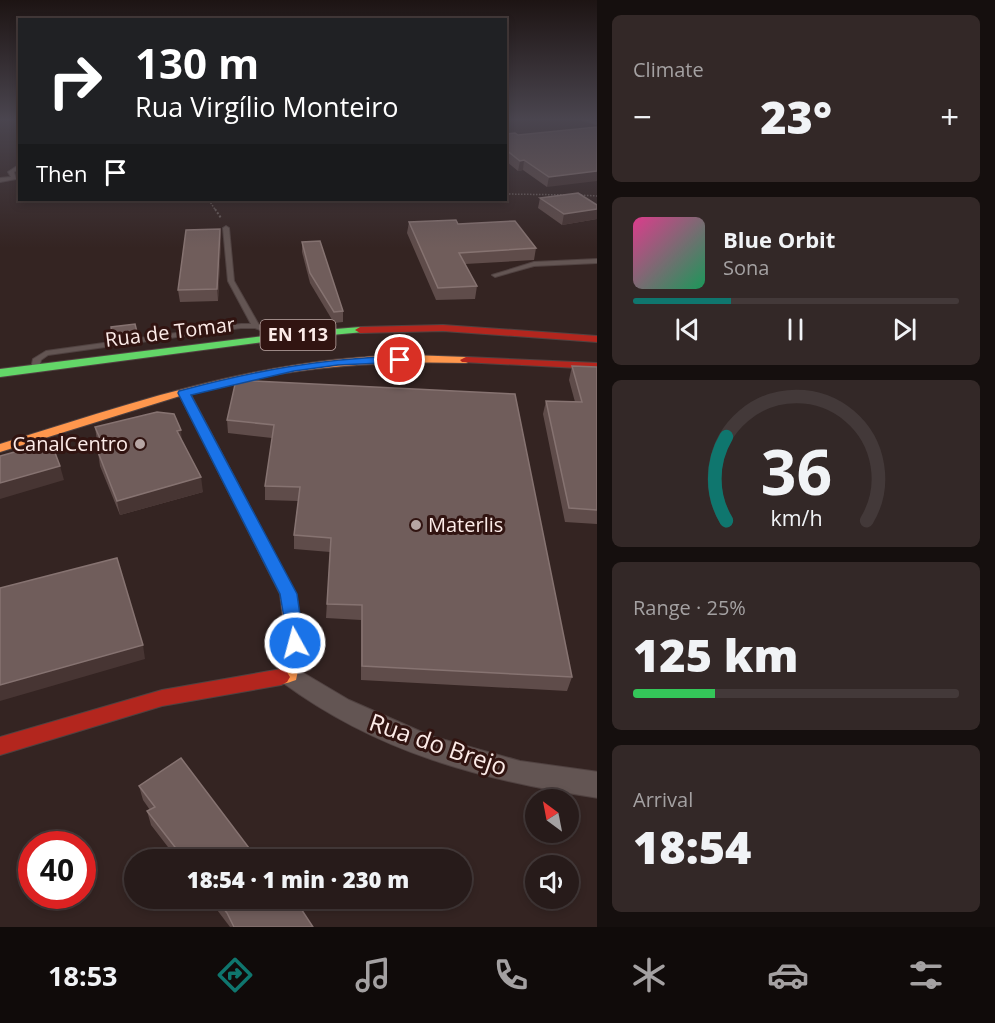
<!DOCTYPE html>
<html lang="en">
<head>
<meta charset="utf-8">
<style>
	body { margin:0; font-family:"Open Sans",sans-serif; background:#332827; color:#f1f3f6; height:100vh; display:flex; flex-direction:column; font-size:22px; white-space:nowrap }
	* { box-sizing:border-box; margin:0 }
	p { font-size:20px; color:#a4a1a2 }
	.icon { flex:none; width:33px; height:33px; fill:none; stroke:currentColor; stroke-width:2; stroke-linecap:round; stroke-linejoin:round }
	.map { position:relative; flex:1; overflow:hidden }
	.details { display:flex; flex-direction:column; gap:15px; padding:15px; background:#150f0e; width:398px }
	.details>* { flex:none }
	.top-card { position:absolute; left:18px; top:18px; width:489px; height:183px; border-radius:0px; box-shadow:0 3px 9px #0003,0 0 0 2px #433939; background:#202124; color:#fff; overflow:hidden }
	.needle { width:39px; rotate:328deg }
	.controls { position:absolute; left:525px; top:789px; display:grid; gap:12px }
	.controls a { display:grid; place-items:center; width:54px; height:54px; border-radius:50%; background:#271b1a; box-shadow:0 3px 9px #0003,0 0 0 2px #433939; font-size:30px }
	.speed { position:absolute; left:18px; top:831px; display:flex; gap:12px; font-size:30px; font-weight:700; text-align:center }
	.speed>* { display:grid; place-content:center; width:78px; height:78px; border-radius:50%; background:#271b1a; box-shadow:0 3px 9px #0003,0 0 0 2px #433939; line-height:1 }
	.speed .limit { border:9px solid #d22; background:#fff; color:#111 }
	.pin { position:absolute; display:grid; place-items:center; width:51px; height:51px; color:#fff; margin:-26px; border:3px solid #fff; border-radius:50%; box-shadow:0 2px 6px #0007 }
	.me { position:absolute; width:66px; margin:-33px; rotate:353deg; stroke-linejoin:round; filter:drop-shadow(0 0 4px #0008) }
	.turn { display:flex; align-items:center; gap:21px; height:126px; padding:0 18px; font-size:27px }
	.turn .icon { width:78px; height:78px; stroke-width:2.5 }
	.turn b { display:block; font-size:42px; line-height:51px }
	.then { display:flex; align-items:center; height:57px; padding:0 18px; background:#0003; gap:12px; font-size:22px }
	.big { font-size:45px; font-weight:800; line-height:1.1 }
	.details .tile { flex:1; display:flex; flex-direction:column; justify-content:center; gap:9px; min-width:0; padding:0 21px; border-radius:9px; background:#332827 }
	.details .dial { align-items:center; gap:0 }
	.dial svg { height:156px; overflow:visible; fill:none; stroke:#433939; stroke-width:7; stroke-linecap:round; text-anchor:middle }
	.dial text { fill:#f1f3f6; stroke:none }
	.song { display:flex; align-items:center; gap:18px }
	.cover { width:72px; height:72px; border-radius:9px; background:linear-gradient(135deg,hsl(330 70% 55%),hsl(150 70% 35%)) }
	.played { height:6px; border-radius:3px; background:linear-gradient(90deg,#0f766e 30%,#433939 30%) }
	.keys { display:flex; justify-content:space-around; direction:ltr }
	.heat { display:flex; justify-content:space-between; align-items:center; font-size:33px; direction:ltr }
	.charge { height:9px; border-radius:4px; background:linear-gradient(90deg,#34c759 25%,#433939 0) }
	.trip { position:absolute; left:124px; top:849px; width:348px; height:60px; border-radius:30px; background:#271b1a; box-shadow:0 3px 9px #0003,0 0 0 2px #433939; font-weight:800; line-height:60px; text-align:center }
	.menu { display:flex; height:96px; justify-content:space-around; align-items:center; background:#100b0a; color:#a4a1a2 }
	.menu .icon { width:42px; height:42px }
	.menu .active { color:#0f766e }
	.menu b { font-size:27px; color:#f1f3f6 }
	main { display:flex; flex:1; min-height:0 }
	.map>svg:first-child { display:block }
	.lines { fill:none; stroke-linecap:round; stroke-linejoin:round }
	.lane-casing { stroke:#504241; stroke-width:2 }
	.street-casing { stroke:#504241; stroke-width:2 }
	.fast-casing { stroke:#504241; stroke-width:2 }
	.slow-casing { stroke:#504241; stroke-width:2 }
	.jam-casing { stroke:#504241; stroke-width:2 }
	.path-far1 { stroke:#675b59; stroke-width:1.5; stroke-dasharray:1.5 1.5; stroke-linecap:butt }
	.path { stroke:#675b59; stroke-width:2; stroke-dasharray:2 2; stroke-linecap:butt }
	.lane { fill:#635553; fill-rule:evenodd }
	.street { fill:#635553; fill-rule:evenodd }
	.fast { fill:#63d668; fill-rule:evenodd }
	.slow { fill:#ff974d; fill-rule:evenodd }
	.jam { fill:#b3261e; fill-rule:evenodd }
	.wall { fill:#5f4c4a }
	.shaded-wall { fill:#473533 }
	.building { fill:#705d5b; stroke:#867371; stroke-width:1.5 }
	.route { fill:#1a73e8; stroke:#114b97; stroke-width:1.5 }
	.poi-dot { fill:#b6a5a3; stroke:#311411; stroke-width:2 }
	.labels { text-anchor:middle; stroke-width:6; stroke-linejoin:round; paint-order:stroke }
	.shield { fill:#311411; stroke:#bfaaa8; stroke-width:1.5 }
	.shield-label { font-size:18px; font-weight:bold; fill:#fcebe8 }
	.street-label { font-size:20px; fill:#fcebe8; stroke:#311411 }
	.poi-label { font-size:20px; fill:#fcebe8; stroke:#311411; text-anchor:end }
	.near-street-label { font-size:24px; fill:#fcebe8; stroke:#311411 }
</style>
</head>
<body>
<main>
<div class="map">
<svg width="598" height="927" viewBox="0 0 598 927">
	<rect width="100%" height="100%" fill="#342422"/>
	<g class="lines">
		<g class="lane-casing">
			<g id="lane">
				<polygon points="577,118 583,118 598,122 598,125"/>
				<polygon points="20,164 20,168 14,172 16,179 0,182 0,178 11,177 8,172"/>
				<polygon points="226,226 229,228 234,281 259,325 285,333 285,337 279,337 255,328 241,328 48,355 41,360 38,371 32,371 31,369 33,359 46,351 241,324 251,324 228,281 223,228"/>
				<polygon points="598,259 598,263 534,266 495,277 492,275 534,262"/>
			</g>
		</g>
		<g class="street-casing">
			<path id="street" d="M 290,665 L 349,700 L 431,736 L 520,761 L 598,772 L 598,798 C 482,780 378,753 282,682 L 278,675 L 282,668 Z"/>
		</g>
		<g class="fast-casing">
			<polygon id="fast" points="360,327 364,328 364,332 287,339 0,377 0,369 287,333"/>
		</g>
		<g class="slow-casing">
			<path id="slow" d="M 410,355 L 466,357 L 472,360 L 466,363 C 372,360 281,368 190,393 L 296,594 L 304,643 L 296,680 C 288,683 283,685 275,682 L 272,677 L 275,672 L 282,669 L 286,643 L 280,594 L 180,396 L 0,452 L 0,444 C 138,401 264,357 410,355 Z"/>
		</g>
		<g class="jam-casing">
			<g id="jam">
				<polygon points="443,325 598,336 598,342 443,331 360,333 355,330 360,327"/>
				<polygon points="466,357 598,363 598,369 462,362 460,360"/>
				<polygon points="281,669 287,672 290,677 287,682 281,685 162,706 0,755 0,737 162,690"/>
			</g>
		</g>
		<g class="path-far1">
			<polyline points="506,194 572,195"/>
			<polyline points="578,195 598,196"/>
			<polyline points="209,200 216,211"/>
		</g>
		<polyline class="path" points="215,209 221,218"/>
		<use href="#lane" class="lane"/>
		<use href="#street" class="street"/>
		<use href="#fast" class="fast"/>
		<use href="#slow" class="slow"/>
		<use href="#jam" class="jam"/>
	</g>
	<g class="wall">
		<polygon points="597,127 547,187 523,170 518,171 506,161 506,134 518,135"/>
		<polygon points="540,198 597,205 597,219 562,225 538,208"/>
		<polygon points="409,222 458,224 536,248 534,260 465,264 477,286 475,299 436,300 407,233"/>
		<polygon points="220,229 221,240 218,301 180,302 178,290"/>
		<polygon points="302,242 343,311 343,322 334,323 310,283 302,252"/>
		<polygon points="572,366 597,367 597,524 565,522 543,414 546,401 575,402 569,380"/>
		<polygon points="236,380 572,677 567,691 361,680 361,620 326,618 330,552 294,549 294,535 298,501 265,500 265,486 272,438 228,433 227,420"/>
		<polygon points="95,427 182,441 203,492 120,515 100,466 98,452 102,451 97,441"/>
		<polygon points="139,786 258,860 178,860 151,825 147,811 150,810 143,800"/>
		<polygon points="208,898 294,898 313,927 230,927"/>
	</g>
	<g class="shaded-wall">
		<polygon points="524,160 523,170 518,171 520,161"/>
		<polygon points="597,171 597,181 547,187 549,177"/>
		<polygon points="597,209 597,219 562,225 564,214"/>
		<polygon points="220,229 221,240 218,301 217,289"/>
		<polygon points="137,332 137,336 113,339 112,335"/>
		<polygon points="181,430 182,443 177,431"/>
		<polygon points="60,466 64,480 0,499 0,483"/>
		<polygon points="201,477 203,492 120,515 117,501"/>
		<polygon points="143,645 145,659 0,701 0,685"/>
	</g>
	<g class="building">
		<polygon points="597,127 597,171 549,177 524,160 520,161 506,150 506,134 515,133 518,135"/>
		<polygon points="578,193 597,205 597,209 564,214 540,198"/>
		<polygon points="456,220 458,224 515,221 536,248 459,253 477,286 438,288 409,222"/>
		<polygon points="220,229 217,289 178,290 186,230"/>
		<polygon points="320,241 343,311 334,312 310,273 302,242"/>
		<polygon points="135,324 137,332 112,335 111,327"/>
		<polygon points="572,366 597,367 597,510 569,508 546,401 582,402"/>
		<polygon points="236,380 515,394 572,677 362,666 362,605 327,604 331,538 294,535 300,487 265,486 274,425 227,420"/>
		<polygon points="157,412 174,414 181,430 177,431 201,477 117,501 98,452 105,450 95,427"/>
		<polygon points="51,442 60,466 0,483 0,456"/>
		<polygon points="117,558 143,645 0,685 0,588"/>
		<polygon points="181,758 258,860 185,860 147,811 155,807 139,786"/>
		<polygon points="215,898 294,898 313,927 234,927 227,913"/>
	</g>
	<linearGradient id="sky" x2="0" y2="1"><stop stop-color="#1d1413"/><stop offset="0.48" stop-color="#4a454f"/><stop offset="1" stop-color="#4a454f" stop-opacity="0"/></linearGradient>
	<rect width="598" height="248" fill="url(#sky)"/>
	<path class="route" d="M 400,356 L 404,357 L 404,362 L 338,365 L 294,371 L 191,395 L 297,594 L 304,643 L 301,648 L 295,650 L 289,648 L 280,594 L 178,393 L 179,391 C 257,370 320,359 400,356 Z"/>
	<g class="poi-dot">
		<circle cx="140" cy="444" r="6"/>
		<circle cx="416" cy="525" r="6"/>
	</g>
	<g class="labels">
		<rect class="shield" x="260.5" y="320" width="75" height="30" rx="4.5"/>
		<g class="shield-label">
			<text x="298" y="341">EN 113</text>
		</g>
		<g class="street-label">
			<text transform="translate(170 332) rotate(-7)" y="7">Rua de Tomar</text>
		</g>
		<g class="poi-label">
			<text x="128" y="451">CanalCentro</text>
			<text x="428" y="532" text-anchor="start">Materlis</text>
		</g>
		<g class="near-street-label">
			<text transform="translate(438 745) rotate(19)" y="8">Rua do Brejo</text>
		</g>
	</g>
</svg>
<div class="controls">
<a><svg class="needle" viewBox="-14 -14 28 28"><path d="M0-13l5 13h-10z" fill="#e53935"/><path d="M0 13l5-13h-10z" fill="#a4a1a2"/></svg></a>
<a><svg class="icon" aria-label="sound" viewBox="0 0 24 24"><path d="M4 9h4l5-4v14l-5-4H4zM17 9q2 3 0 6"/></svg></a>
</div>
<div class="speed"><div class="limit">40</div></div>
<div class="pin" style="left:400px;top:360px;background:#d93025"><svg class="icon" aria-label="arrive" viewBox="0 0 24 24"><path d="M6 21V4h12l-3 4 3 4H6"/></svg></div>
<svg class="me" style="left:295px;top:643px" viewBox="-20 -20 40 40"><circle r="17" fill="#1a73e8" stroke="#fff" stroke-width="3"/><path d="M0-11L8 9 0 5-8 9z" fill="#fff"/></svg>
<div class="trip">18:54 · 1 min · 230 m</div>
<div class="top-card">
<div class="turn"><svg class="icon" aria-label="right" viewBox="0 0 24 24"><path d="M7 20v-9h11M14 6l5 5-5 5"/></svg><div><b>130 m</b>Rua Virgílio Monteiro</div></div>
<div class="then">Then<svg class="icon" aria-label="arrive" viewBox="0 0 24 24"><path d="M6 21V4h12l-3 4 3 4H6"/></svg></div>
</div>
</div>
<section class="details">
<div class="tile"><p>Climate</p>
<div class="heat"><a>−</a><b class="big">23°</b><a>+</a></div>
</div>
<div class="tile">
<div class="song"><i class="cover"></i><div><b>Blue Orbit</b><p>Sona</p></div></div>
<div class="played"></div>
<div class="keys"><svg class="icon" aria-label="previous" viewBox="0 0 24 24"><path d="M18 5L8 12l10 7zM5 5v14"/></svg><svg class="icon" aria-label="pause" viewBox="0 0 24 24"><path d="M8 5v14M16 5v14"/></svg><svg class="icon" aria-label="next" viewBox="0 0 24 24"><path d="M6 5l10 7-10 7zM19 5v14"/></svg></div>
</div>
<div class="tile dial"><svg viewBox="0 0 100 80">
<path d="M14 69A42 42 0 1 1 86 69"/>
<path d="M14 69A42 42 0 0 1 14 26" stroke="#0f766e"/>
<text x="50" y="56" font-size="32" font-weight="700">36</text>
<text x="50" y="72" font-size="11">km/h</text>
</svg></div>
<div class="tile"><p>Range · 25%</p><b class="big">125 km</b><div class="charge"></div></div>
<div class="tile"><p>Arrival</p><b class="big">18:54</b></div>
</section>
</main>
<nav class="menu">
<b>18:53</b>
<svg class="icon active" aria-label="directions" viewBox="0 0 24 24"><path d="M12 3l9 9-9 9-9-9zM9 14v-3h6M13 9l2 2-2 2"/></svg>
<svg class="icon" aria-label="music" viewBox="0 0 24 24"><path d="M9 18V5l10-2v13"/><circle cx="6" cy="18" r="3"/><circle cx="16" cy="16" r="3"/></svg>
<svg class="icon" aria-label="phone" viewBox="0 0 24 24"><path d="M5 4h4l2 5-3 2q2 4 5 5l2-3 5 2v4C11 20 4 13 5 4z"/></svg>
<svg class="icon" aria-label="climate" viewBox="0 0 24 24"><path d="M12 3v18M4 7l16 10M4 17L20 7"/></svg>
<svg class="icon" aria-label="car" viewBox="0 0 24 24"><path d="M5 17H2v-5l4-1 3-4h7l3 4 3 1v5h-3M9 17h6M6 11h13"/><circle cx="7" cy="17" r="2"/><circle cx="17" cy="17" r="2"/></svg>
<svg class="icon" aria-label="filters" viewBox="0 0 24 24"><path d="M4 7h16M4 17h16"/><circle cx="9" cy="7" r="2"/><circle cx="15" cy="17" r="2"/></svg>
</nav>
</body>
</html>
